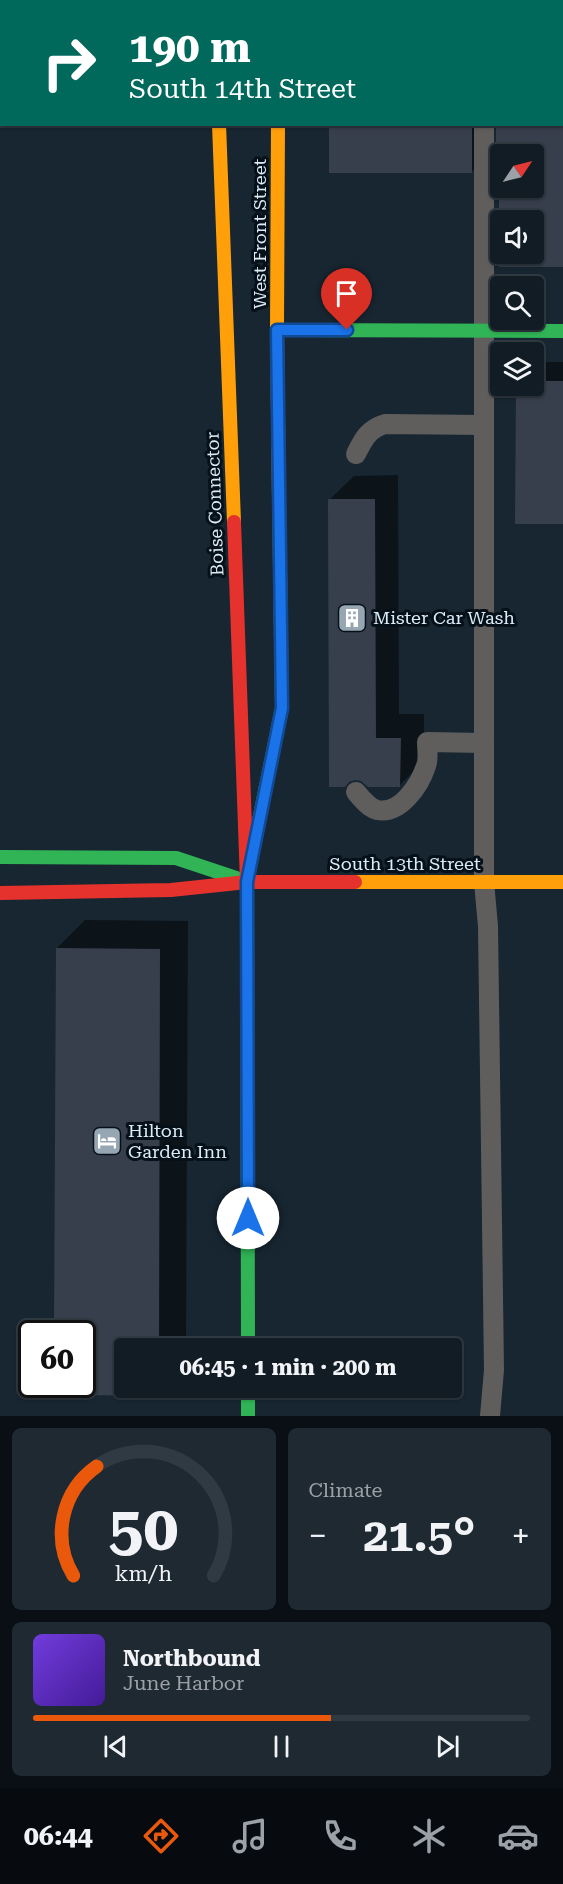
<!DOCTYPE html>
<html lang="en">
<head>
<meta charset="utf-8">
<style>
	body { margin:0; font-family:"Roboto Serif",serif; background:#1e2932; color:#f1f3f6; height:100vh; display:flex; flex-direction:column; font-size:22px; white-space:nowrap }
	* { box-sizing:border-box; margin:0 }
	p { font-size:20px; color:#9ca1a7 }
	.icon { flex:none; width:33px; height:33px; fill:none; stroke:currentColor; stroke-width:2; stroke-linecap:round; stroke-linejoin:round }
	.map { position:relative; height:1416px; overflow:hidden }
	.drawer { display:flex; flex-direction:column; gap:12px; padding:12px; background:#090f14; flex:1 }
	.drawer>* { flex:none }
	.hud { position:absolute; left:0px; top:0px; width:564px; height:126px; box-shadow:0 2px 4px #0004,0 0 0 2px #303a42; background:#00695c; color:#fff; overflow:hidden }
	.needle { width:39px; rotate:55deg }
	.tools { position:absolute; left:490px; top:144px; display:grid; gap:12px }
	.tools a { display:grid; place-items:center; width:54px; height:54px; border-radius:6px; background:#111c25; box-shadow:0 2px 4px #0004,0 0 0 2px #303a42; font-size:30px }
	.speed { position:absolute; left:18px; top:1320px; display:flex; gap:12px; font-size:30px; font-weight:700; text-align:center }
	.speed>* { display:grid; place-content:center; width:78px; height:78px; border-radius:50%; background:#111c25; box-shadow:0 2px 4px #0004,0 0 0 2px #303a42; line-height:1 }
	.speed .limit { border:3px solid #111; border-radius:9px; background:#fff; color:#111 }
	.pin { position:absolute; display:grid; place-items:center; width:51px; height:51px; color:#fff; margin:-62px -26px; border-radius:50% 50% 50% 0; rotate:-45deg; box-shadow:0 0 6px #0007 }
	.pin .icon { rotate:45deg }
	.me { position:absolute; width:66px; margin:-33px; rotate:0deg; stroke-linejoin:round; filter:drop-shadow(0 0 4px #0008) }
	.turn { display:flex; align-items:center; gap:21px; height:126px; padding:0 30px; font-size:27px }
	.turn .icon { width:78px; height:78px; stroke-width:2.5 }
	.turn b { display:block; font-size:42px; line-height:51px }
	.big { font-size:45px; font-weight:700; line-height:1.1 }
	.drawer .card { flex:1; display:flex; flex-direction:column; justify-content:center; gap:9px; min-width:0; padding:0 21px; border-radius:9px; background:#1e2932 }
	.drawer .dial { align-items:center; gap:0 }
	.dial svg { height:156px; overflow:visible; fill:none; stroke:#303a42; stroke-width:7; stroke-linecap:round; text-anchor:middle }
	.dial text { fill:#f1f3f6; stroke:none }
	.song { display:flex; align-items:center; gap:18px }
	.cover { width:72px; height:72px; border-radius:9px; background:linear-gradient(135deg,hsl(260 70% 55%),hsl(260 70% 35%)) }
	.played { height:6px; border-radius:3px; background:linear-gradient(90deg,#ea580c 60%,#303a42 60%) }
	.keys { display:flex; justify-content:space-around; direction:ltr }
	.heat { display:flex; justify-content:space-between; align-items:center; font-size:33px; direction:ltr }
	.drawer .tiles { flex:1; display:grid; gap:12px; grid-template-columns:1fr 1fr }
	.card:last-child { grid-column:span 2 }
	.trip { position:absolute; left:114px; top:1338px; width:348px; height:60px; border-radius:6px; background:#111c25; box-shadow:0 2px 4px #0004,0 0 0 2px #303a42; font-weight:700; line-height:60px; text-align:center }
	.dock { display:flex; height:96px; justify-content:space-around; align-items:center; background:#070b0f; color:#9ca1a7 }
	.dock .icon { width:42px; height:42px }
	.dock .on { color:#ea580c }
	.dock b { font-size:27px; color:#f1f3f6 }
	.map>svg:first-child { display:block }
	.shadow { fill:#0007; fill-rule:evenodd }
	.building { fill:#383f4c; fill-rule:evenodd }
	.lines { fill:none; stroke-linecap:round; stroke-linejoin:round }
	.lane { stroke:#5f5e5c; stroke-width:20 }
	.fast { stroke:#30b455; stroke-width:14 }
	.slow { stroke:#ff9f0a; stroke-width:14 }
	.jam { stroke:#e5322d; stroke-width:14 }
	.route-casing { stroke:#114b97; stroke-width:15 }
	.route { stroke:#1a73e8; stroke-width:10 }
	.labels { text-anchor:middle; stroke-width:6; stroke-linejoin:round; paint-order:stroke }
	.street-label { font-size:18px; fill:#dbebf8; stroke:#051019 }
	.poi-label { font-size:18px; fill:#dbebf8; stroke:#051019; text-anchor:start }
</style>
</head>
<body>
<div class="map">
<svg width="563" height="1416" viewBox="0 0 563 1416">
	<rect width="100%" height="100%" fill="#172631"/>
	<g class="shadow">
		<polygon points="301,0 422,0 422,2 299,2"/>
		<path d="M 500,0 L 563,0 L 563,266 L 501,265 L 501,172 L 498,124 L 562,124 L 562,2 L 500,2 ZM 501,154 L 534,154 L 534,188 L 501,188 ZM 501,220 L 534,220 L 534,254 L 501,254 Z"/>
		<polygon points="330,124 494,124 494,150 471,172"/>
		<polygon points="537,362 563,362 563,522 517,522 517,386 534,386 534,365"/>
		<polygon points="398,475 399,714 424,714 424,761 400,785 368,786 361,780 330,499 354,476"/>
		<polygon points="85,920 188,921 186,1348 124,1348 124,1388 165,1388 158,1395 55,1393 55,1384 82,1384 82,1334 57,948"/>
	</g>
	<g class="building">
		<rect x="329" y="124" width="143" height="49"/>
		<path d="M 496,124 L 563,124 L 563,267 L 499,267 L 499,173 L 496,173 ZM 501,154 L 534,154 L 534,188 L 501,188 ZM 501,220 L 534,220 L 534,254 L 501,254 Z"/>
		<polygon points="534,381 563,381 563,524 515,524 516,386 534,386"/>
		<polygon points="328,499 375,499 376,738 401,738 400,787 368,787 361,781 355,780 349,782 345,787 329,787"/>
		<polygon points="56,948 160,949 159,1348 124,1348 124,1388 158,1388 158,1396 82,1395 82,1334 54,1334"/>
	</g>
	<g class="lines">
		<g class="lane">
			<polyline points="484,2 484,0"/>
			<polyline points="484,124 484,882 488,926 494,1370 490,1416"/>
			<path d="M 356,454 C 363,440 368,429 385,424 L 484,425"/>
			<path d="M 356,792 C 361,798 369,808 377,810 C 401,815 420,784 426,766 C 429,759 427,749 427,742 L 484,743"/>
		</g>
		<g class="fast">
			<polyline points="279,0 279,2"/>
			<polyline points="277,330 563,331"/>
			<polyline points="252,855 282,708 279,499"/>
			<polyline points="0,857 176,858 236,878"/>
			<polyline points="247,882 248,1348"/>
			<polyline points="248,1388 248,1416"/>
		</g>
		<g class="slow">
			<polyline points="215,0 215,2"/>
			<polyline points="219,124 234,522"/>
			<polyline points="278,124 277,330 279,499"/>
			<polyline points="355,882 563,882"/>
		</g>
		<g class="jam">
			<polyline points="234,522 247,882"/>
			<polyline points="0,893 171,890 247,882 355,882"/>
		</g>
	</g>
	<g class="lines">
		<g class="route-casing">
			<polyline id="route" points="248,1218 247,882 282,708 277,330 347,330"/>
		</g>
		<use href="#route" class="route"/>
	</g>
	<defs>
		<g id="building-square" transform="scale(1.5)"><rect x="-9" y="-9" width="18" height="18" rx="4" fill="#96a6b2" stroke="#051019"/><path d="M-4-6H4V6H1V3H-1V6H-4ZM-2.5-4.3h1.7v1.8h-1.7ZM.8-4.3h1.7v1.8H.8ZM-2.5-1h1.7V.8h-1.7ZM.8-1h1.7V.8H.8Z" fill="#fff"/></g>
		<g id="hotel-square" transform="scale(1.5)"><rect x="-9" y="-9" width="18" height="18" rx="4" fill="#96a6b2" stroke="#051019"/><path d="M-6-4.5h1.5V1H6V5H4.5V3h-9V5H-6ZM-4 0a1.8 1.8 0 1 1 3.6 0ZM.5 0V-2.5h3Q6-2.5 6 0Z" fill="#fff"/></g>
	</defs>
	<g fill-rule="evenodd">
		<use href="#building-square" x="352" y="618"/>
		<use href="#hotel-square" x="107" y="1141"/>
	</g>
	<g class="labels">
		<g class="street-label">
			<text transform="translate(260 234) rotate(-90)" y="6">West Front Street</text>
			<text transform="translate(215 504) rotate(-92)" y="6">Boise Connector</text>
			<text x="405" y="870">South 13th Street</text>
		</g>
		<g class="poi-label">
			<text x="373" y="624">Mister Car Wash</text>
			<text x="128" y="1137">Hilton<tspan x="128" dy="21">Garden Inn</tspan></text>
		</g>
	</g>
</svg>
<div class="tools">
<a><svg class="needle" viewBox="-14 -14 28 28"><path d="M0-13l5 13h-10z" fill="#e53935"/><path d="M0 13l5-13h-10z" fill="#9ca1a7"/></svg></a>
<a><svg class="icon" aria-label="sound" viewBox="0 0 24 24"><path d="M4 9h4l5-4v14l-5-4H4zM17 9q2 3 0 6"/></svg></a>
<a><svg class="icon" aria-label="search" viewBox="0 0 24 24"><circle cx="10" cy="10" r="6"/><path d="M15 15l6 6"/></svg></a>
<a><svg class="icon" aria-label="layers" viewBox="0 0 24 24"><path d="M12 4l9 5-9 5-9-5zM3 14l9 5 9-5"/></svg></a>
</div>
<div class="speed"><div class="limit">60</div></div>
<div class="pin" style="left:347px;top:330px;background:#d93025"><svg class="icon" aria-label="arrive" viewBox="0 0 24 24"><path d="M6 21V4h12l-3 4 3 4H6"/></svg></div>
<svg class="me" style="left:248px;top:1218px" viewBox="-20 -20 40 40"><circle r="19" fill="#fff"/><path d="M0-13L10 11 0 6-10 11z" fill="#1a73e8"/></svg>
<div class="trip">06:45 · 1 min · 200 m</div>
<div class="hud">
<div class="turn"><svg class="icon" aria-label="right" viewBox="0 0 24 24"><path d="M7 20v-9h11M14 6l5 5-5 5"/></svg><div><b>190 m</b>South 14th Street</div></div>
</div>
</div>
<section class="drawer">
<div class="tiles">
<div class="card dial"><svg viewBox="0 0 100 80">
<path d="M14 69A42 42 0 1 1 86 69"/>
<path d="M14 69A42 42 0 0 1 26 13" stroke="#ea580c"/>
<text x="50" y="56" font-size="32" font-weight="700">50</text>
<text x="50" y="72" font-size="11">km/h</text>
</svg></div>
<div class="card"><p>Climate</p>
<div class="heat"><a>−</a><b class="big">21.5°</b><a>+</a></div>
</div>
<div class="card">
<div class="song"><i class="cover"></i><div><b>Northbound</b><p>June Harbor</p></div></div>
<div class="played"></div>
<div class="keys"><svg class="icon" aria-label="previous" viewBox="0 0 24 24"><path d="M18 5L8 12l10 7zM5 5v14"/></svg><svg class="icon" aria-label="pause" viewBox="0 0 24 24"><path d="M8 5v14M16 5v14"/></svg><svg class="icon" aria-label="next" viewBox="0 0 24 24"><path d="M6 5l10 7-10 7zM19 5v14"/></svg></div>
</div>
</div>
</section>
<nav class="dock">
<b>06:44</b>
<svg class="icon on" aria-label="directions" viewBox="0 0 24 24"><path d="M12 3l9 9-9 9-9-9zM9 14v-3h6M13 9l2 2-2 2"/></svg>
<svg class="icon" aria-label="music" viewBox="0 0 24 24"><path d="M9 18V5l10-2v13"/><circle cx="6" cy="18" r="3"/><circle cx="16" cy="16" r="3"/></svg>
<svg class="icon" aria-label="phone" viewBox="0 0 24 24"><path d="M5 4h4l2 5-3 2q2 4 5 5l2-3 5 2v4C11 20 4 13 5 4z"/></svg>
<svg class="icon" aria-label="climate" viewBox="0 0 24 24"><path d="M12 3v18M4 7l16 10M4 17L20 7"/></svg>
<svg class="icon" aria-label="car" viewBox="0 0 24 24"><path d="M5 17H2v-5l4-1 3-4h7l3 4 3 1v5h-3M9 17h6M6 11h13"/><circle cx="7" cy="17" r="2"/><circle cx="17" cy="17" r="2"/></svg>
</nav>
</body>
</html>
